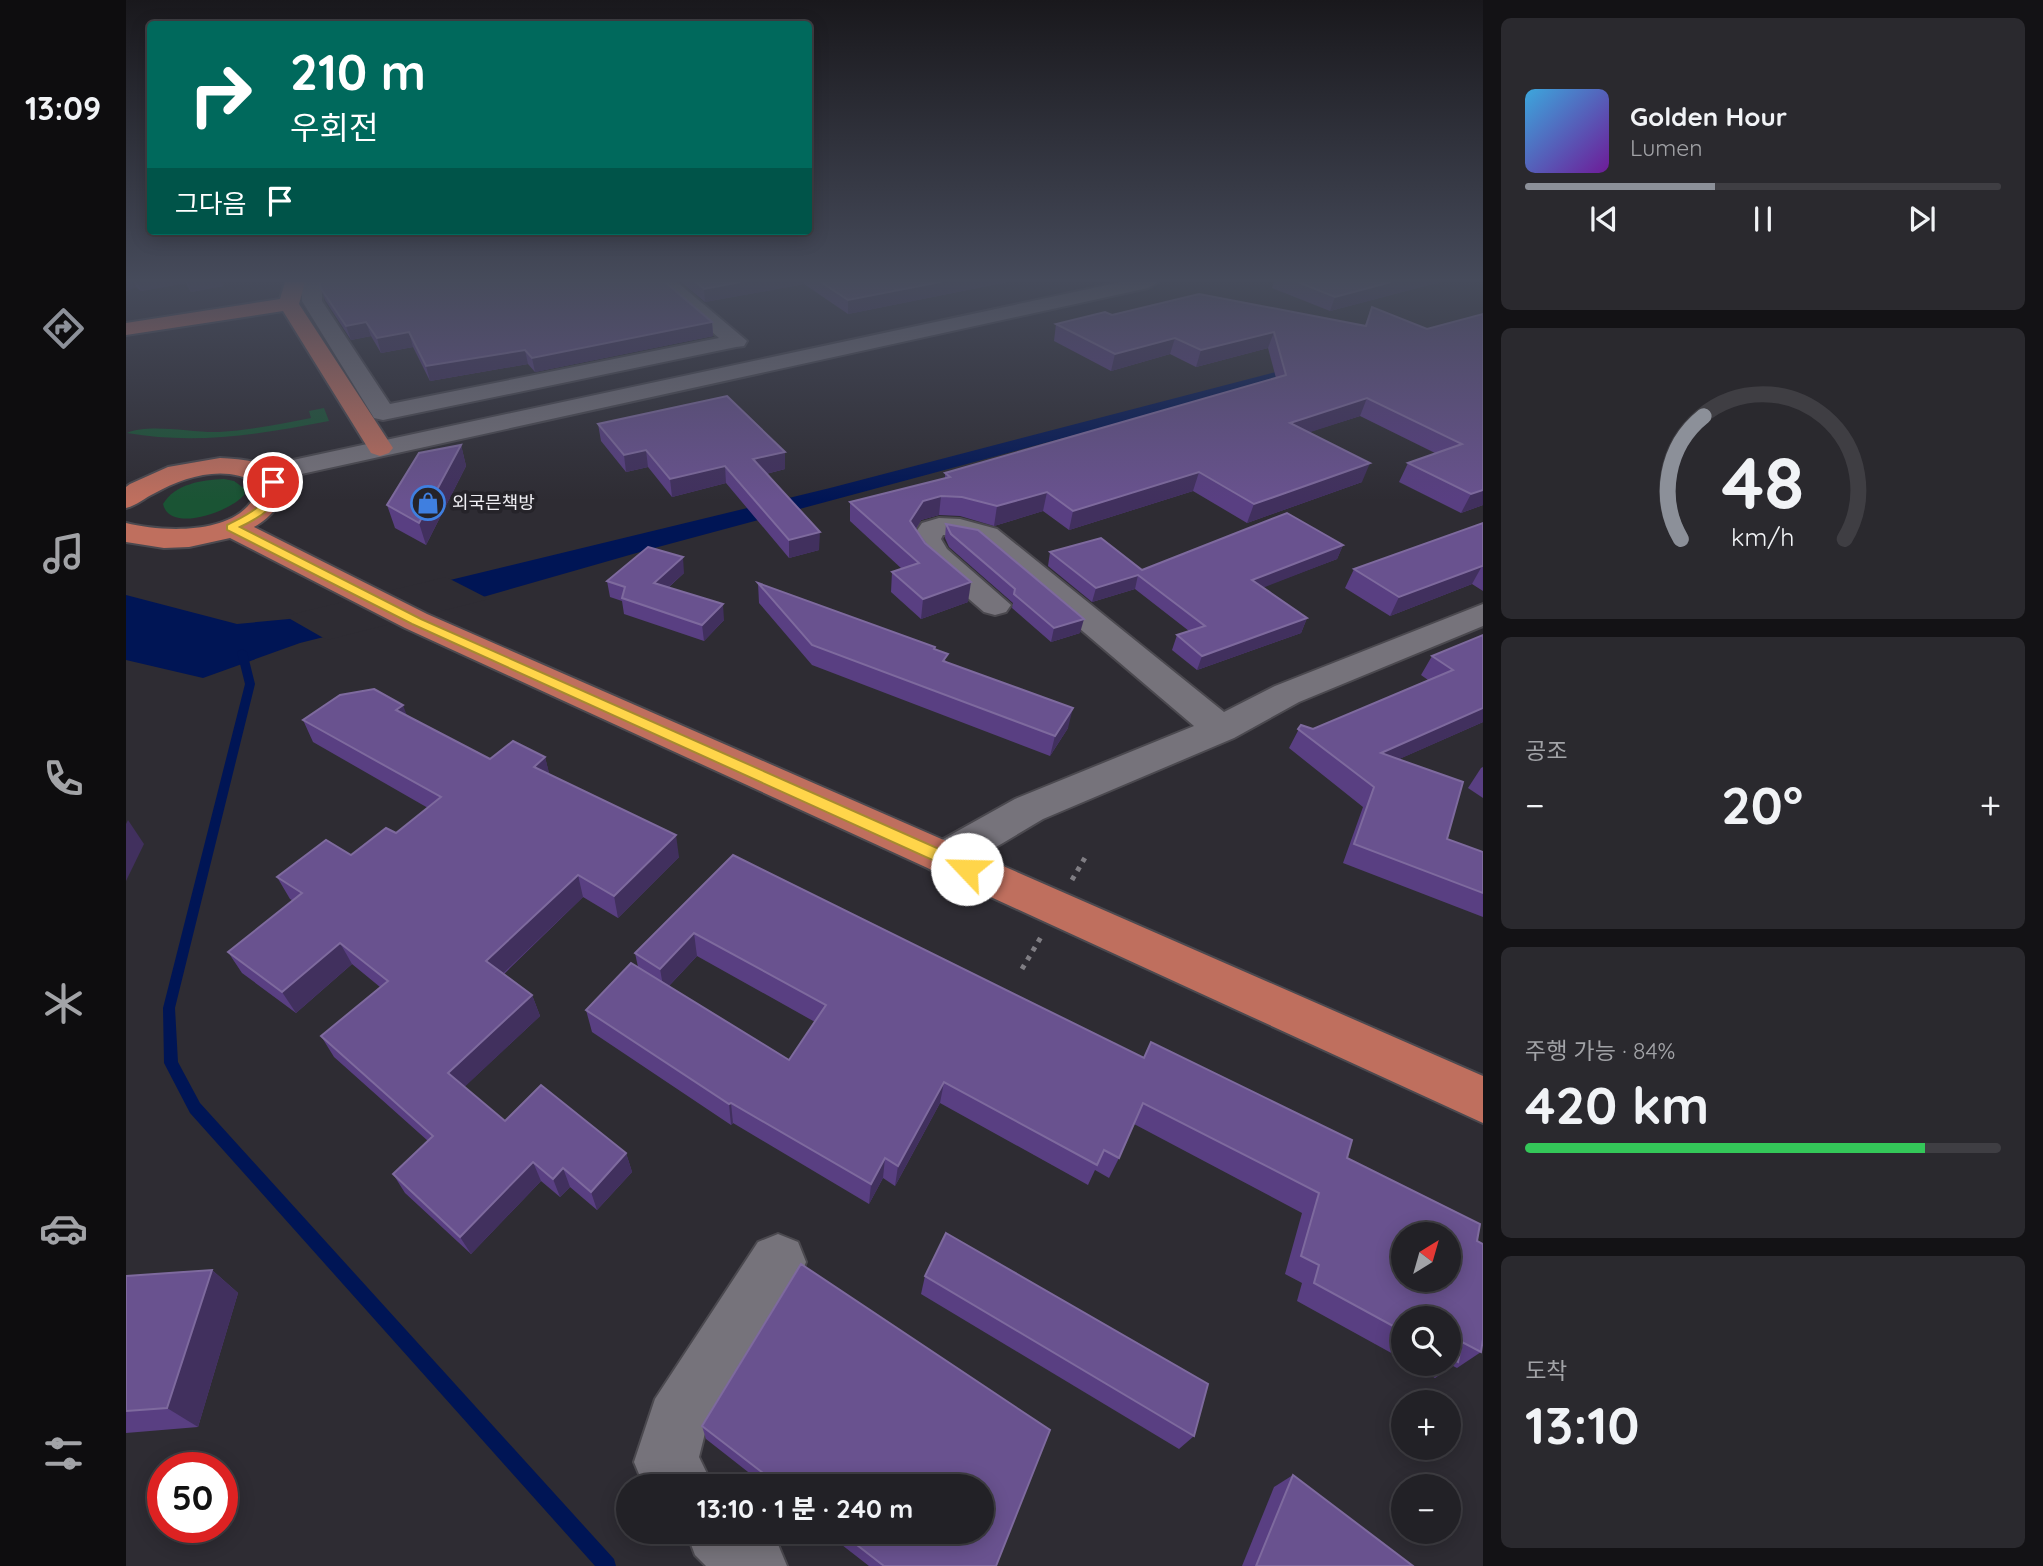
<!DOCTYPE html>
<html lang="ko">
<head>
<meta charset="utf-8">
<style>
	body { margin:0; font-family:Quicksand,"Noto Sans KR",sans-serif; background:#2a292e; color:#f1f3f6; height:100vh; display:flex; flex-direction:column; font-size:26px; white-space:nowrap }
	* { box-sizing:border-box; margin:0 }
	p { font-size:23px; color:#a2a3a7 }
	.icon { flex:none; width:38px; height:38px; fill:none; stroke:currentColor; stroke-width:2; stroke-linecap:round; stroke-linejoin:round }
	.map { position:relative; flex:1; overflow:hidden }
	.side { display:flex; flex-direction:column; gap:18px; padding:18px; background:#131215; width:560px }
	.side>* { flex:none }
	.top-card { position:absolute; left:21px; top:21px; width:665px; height:214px; border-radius:7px; box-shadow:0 4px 18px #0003,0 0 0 2px #3f3e43; background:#00695c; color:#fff; overflow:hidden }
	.needle { width:46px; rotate:37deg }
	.buttons { position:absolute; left:1265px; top:1222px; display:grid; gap:14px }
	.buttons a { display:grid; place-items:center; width:70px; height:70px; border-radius:50%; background:#222126; box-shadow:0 4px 18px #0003,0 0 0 2px #3f3e43; font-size:35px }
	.speed { position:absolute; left:21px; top:1452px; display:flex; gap:14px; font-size:35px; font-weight:700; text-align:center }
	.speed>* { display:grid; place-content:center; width:91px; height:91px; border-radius:50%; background:#222126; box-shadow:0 4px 18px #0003,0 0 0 2px #3f3e43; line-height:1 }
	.speed .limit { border:10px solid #d22; background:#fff; color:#111 }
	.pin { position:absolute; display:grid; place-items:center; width:60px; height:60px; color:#fff; margin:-30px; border:4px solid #fff; border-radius:50%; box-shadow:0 2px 7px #0007 }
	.me { position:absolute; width:77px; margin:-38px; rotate:294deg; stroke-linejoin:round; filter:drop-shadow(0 0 5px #0008) }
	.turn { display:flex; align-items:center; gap:24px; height:147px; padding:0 28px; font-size:32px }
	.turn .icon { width:91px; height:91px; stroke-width:2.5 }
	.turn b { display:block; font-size:49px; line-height:60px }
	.then { display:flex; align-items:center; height:66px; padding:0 28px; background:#0003; gap:14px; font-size:26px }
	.big { font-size:52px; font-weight:800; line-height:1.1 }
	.side .tile { flex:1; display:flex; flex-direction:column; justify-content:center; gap:10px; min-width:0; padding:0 24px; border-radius:10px; background:#2a292e }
	.side .dial { align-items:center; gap:0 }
	.dial svg { height:182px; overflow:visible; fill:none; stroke:#3f3e43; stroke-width:7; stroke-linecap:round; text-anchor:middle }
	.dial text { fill:#f1f3f6; stroke:none }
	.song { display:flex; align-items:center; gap:21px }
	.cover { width:84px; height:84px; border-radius:10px; background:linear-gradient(135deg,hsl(200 70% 55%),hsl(280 70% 35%)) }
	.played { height:7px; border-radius:4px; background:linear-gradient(90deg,#8c9099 40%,#3f3e43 40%) }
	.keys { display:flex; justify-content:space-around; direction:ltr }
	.heat { display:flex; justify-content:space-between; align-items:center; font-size:38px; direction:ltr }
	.charge { height:10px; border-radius:5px; background:linear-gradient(90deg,#34c759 84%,#3f3e43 0) }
	.trip { position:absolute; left:490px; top:1474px; width:378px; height:70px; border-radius:35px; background:#222126; box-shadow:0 4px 18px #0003,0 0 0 2px #3f3e43; font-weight:800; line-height:70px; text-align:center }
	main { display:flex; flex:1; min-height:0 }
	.tab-bar { display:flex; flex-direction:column; width:126px; justify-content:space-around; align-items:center; background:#0e0d0f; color:#a2a3a7 }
	.tab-bar .icon { width:49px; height:49px }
	.tab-bar .selected { color:#8c9099 }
	.tab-bar b { font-size:32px; color:#f1f3f6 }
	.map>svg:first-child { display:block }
	.green { fill:#1a5434 }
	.water { fill:#001555 }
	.pier { fill:#2e2c33 }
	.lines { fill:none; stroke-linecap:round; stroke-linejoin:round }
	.stream { fill:#001555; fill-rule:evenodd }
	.minor-casing { stroke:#4b494f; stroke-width:4 }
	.major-casing { stroke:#4b494f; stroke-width:4 }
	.path { stroke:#7f7d83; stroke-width:5; stroke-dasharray:4.5 6; stroke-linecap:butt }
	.minor { fill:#76737b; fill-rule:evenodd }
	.major { fill:#bf6f5e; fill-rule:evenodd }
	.wall { fill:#593f82; fill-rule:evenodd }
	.shaded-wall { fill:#41305e }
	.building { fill:#69528f; stroke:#7e6a9e; stroke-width:2; fill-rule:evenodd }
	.route { fill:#ffd54a; stroke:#a68a30; stroke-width:2 }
	.labels { text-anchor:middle; stroke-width:7; stroke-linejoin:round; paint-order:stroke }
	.far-poi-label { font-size:18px; fill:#efeef3; stroke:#252329; text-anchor:start }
</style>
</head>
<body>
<main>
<nav class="tab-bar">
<b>13:09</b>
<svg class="icon selected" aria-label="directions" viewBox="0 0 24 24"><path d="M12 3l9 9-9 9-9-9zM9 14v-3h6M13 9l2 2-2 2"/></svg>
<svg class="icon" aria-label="music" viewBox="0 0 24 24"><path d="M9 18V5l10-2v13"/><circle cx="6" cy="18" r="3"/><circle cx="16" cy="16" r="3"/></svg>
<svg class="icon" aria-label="phone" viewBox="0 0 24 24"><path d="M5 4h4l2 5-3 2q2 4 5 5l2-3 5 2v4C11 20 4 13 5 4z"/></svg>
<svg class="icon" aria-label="climate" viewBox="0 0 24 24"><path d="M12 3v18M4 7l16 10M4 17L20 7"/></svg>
<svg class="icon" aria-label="car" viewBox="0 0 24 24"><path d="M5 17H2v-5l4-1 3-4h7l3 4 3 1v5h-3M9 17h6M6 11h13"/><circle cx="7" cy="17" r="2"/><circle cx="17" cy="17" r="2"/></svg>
<svg class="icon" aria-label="filters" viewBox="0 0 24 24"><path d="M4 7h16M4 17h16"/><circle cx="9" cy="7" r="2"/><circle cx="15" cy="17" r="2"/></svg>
</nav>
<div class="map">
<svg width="1357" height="1566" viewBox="0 0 1357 1566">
	<rect width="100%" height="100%" fill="#2e2c33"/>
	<g class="green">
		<path d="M 198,408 L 203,421 C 136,434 70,445 1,433 C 24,423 66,433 93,432 C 124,430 155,424 185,418 L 183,411 Z"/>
		<path d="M 98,479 L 108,481 L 119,489 L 118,495 C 105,511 44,534 37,504 C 49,484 75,480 98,479 Z"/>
	</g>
	<polygon class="water" points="1357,318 1291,343 521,550 357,597 174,643 77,678 0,660 0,595 111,624 163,619 704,488"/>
	<polygon class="pier" points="320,577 363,599 201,640 159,616"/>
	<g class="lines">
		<polygon class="stream" points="116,649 121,652 129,684 49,1008 52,1062 74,1103 488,1559 490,1566 469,1566 64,1113 38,1063 37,1008 119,684 111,652"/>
		<g class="minor-casing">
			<g id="minor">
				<polygon points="176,282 196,282 196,301 264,404 593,338 529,282 551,282 621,341 618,346 610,347 257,420 248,418 245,413 176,301"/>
				<polygon points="995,282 1032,282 1022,288 139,482 130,480 126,474 130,468 139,466"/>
				<polygon points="813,518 834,519 871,529 1098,712 1149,686 1357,604 1357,626 1173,702 1108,738 917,819 833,869 818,874 803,869 797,858 803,847 889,799 1068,726 851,541 834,536 817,535 815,539 821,549 885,605 880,612 869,615 858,612 799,561 785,539 796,523"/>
				<polygon points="652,1234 672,1242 680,1262 672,1282 579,1433 573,1457 587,1486 518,1486 508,1462 529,1399 632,1242"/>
				<polygon points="560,1531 641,1531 651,1542 661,1566 580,1566 569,1555"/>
			</g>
		</g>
		<g class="major-casing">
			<g id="major">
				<polygon points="159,282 179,282 173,304 267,448 263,453 254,456 245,453 157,311 0,335 0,323 154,299"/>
				<path d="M 94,458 C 117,459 146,461 161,482 C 156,503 147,516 128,527 L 301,614 L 1357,1076 L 1357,1123 L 279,628 L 104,538 L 63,547 L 38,548 L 0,542 L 0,523 C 40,533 121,536 133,485 C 102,463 59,476 29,493 C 18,498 12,505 0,508 L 0,487 L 4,484 L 42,467 Z"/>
			</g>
		</g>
		<g class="path">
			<polyline points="946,880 960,856"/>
			<polyline points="896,969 915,937"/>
		</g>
		<use href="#minor" class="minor"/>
		<use href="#major" class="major"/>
	</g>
	<g class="wall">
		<polygon points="0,282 96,282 97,286 65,292 60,283 15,291 10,287 0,291"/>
		<polygon points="555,282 881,282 722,314 678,284 579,302"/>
		<polygon points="1148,282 1314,282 1204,311 1146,288"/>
		<polygon points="194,287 586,322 587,336 409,372 402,364 304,381 287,347 255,353 245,336 225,340 199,300"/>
		<polygon points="1246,307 1301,329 1357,505 1335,513 1273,482 1282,463 1309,453 1234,416 1183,432 1236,482 1121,523 1067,491 943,530 917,511 868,526 834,516 813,515 795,520 790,529 842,602 795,619 765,592 766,572 776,569 724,521 724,502 819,479 819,473 1150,378 1142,348 1070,367 1044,354 985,371 928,341 930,324 986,315 1239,325"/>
		<polygon points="472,424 659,469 640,474 693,550 663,558 600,483 546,497 522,467 500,472 475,441"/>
		<polygon points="335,445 340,466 300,545 269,528 261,505"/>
		<polygon points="1357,523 1357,591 1346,584 1264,616 1219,588 1228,569"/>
		<polygon points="820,524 954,633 925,642 886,608 887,603 823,547 819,538"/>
		<polygon points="1217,545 1211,559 1137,587 1181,618 1175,633 1071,670 1046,650 1051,635 1063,631 1009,589 966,602 922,566 924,552 1016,570"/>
		<polygon points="558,573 543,587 598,620 578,641 498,614 496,601 484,597 481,581"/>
		<polygon points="632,583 809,650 821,662 942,728 924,756 686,665 633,603"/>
		<polygon points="1357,635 1357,722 1273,759 1321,839 1357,852 1357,917 1217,863 1237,807 1163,748 1175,725 1187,729 1302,680 1295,675 1306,656"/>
		<polygon points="281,716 364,759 419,757 423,774 553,857 492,918 457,897 378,974 406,995 414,1016 338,1087 379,1121 500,1153 506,1172 471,1210 444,1187 434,1197 415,1181 345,1254 279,1193 267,1174 302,1141 208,1057 195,1036 254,987 226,964 170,1013 116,973 102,952 167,901 164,899 151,877 225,855 270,833 302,808 187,742 177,720"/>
		<polygon points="1357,767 1357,798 1342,788 1355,768"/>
		<path d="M 607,855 L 1221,1158 L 1351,1241 L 1355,1352 L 1331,1368 L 1327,1366 L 1309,1378 L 1283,1363 L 1323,1363 L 1323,1318 L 1278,1318 L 1278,1360 L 1171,1301 L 1176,1283 L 1159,1274 L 1176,1213 L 1008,1124 L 993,1158 L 983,1178 L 969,1170 L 962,1185 L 814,1103 L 769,1186 L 757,1178 L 743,1204 L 607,1123 L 605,1125 L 466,1032 L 460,1010 L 512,967 L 509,953 ZM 571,956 L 689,1022 L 663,1060 L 543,986 Z"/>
		<polygon points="675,1264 924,1430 870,1566 743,1566 698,1531 856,1531 856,1486 640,1486 580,1439 576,1426"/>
		<polygon points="86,1270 112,1293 72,1427 0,1433 0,1276"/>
		<polygon points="799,1276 1068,1436 1053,1449 795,1294"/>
		<polygon points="1167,1475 1287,1566 1116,1566 1148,1487"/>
	</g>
	<g class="shaded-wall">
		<polygon points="0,282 8,282 10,287 0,291"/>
		<polygon points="11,282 60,282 60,283 15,291"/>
		<polygon points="61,282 96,282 97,286 65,292"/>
		<polygon points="614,282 678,282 678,284 579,302 578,289"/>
		<polygon points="814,282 881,282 722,314 722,300"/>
		<polygon points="1265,282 1314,282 1204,311 1209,297"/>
		<polygon points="240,322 245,336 225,340 220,326"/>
		<polygon points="586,322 587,336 409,372 406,358"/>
		<polygon points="283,332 287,347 255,353 251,338"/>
		<polygon points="1148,332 1142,348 1070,367 1075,350"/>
		<polygon points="1049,338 1044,354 985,371 989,354"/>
		<polygon points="399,350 402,364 304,381 300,366"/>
		<polygon points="1241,398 1234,416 1157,441 1164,423"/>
		<polygon points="335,445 340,466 300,545 293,523"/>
		<polygon points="520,450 522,467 500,472 498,455"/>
		<polygon points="659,452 659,469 628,477 627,459"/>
		<polygon points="1244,463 1236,482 1121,523 1128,504"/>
		<polygon points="599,466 600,483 546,497 544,479"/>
		<polygon points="1073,472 1067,491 943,530 947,511"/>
		<polygon points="1357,490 1357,505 1335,513 1345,494"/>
		<polygon points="921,492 917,511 868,526 871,506"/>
		<polygon points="815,496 813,515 795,520 783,540 784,521 797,501"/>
		<polygon points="694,532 693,550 663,558 663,540"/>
		<polygon points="1217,545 1211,559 1121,594 1126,580"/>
		<polygon points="557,557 558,573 530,598 528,583"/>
		<polygon points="1356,566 1346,584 1264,616 1273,597"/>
		<polygon points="1012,575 1009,589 966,602 970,588"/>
		<polygon points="845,582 842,602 795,619 797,599"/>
		<polygon points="597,604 598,620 578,641 576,625"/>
		<polygon points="1181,618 1175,633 1071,670 1076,656"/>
		<polygon points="958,619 954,633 925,642 928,628"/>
		<polygon points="277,705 285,727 270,710"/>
		<polygon points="947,708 942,728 924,756 929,736"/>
		<polygon points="1357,708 1357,722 1244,772 1255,753"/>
		<polygon points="419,757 425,780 408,767"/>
		<polygon points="2,820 18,844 0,881 0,824"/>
		<polygon points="550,835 553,857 492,918 488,896"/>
		<polygon points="452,875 457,897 368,982 360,961"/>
		<polygon points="568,933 571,956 538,991 534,969"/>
		<polygon points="214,943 226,964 170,1013 156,992"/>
		<polygon points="406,995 414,1016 332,1093 322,1073"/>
		<polygon points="818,1082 814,1103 769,1186 772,1166"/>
		<polygon points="605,1103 607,1123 605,1125 603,1104"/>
		<polygon points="500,1153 506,1172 471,1210 465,1192"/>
		<polygon points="759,1158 757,1178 743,1204 745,1184"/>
		<polygon points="407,1162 415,1181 345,1254 334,1237"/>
		<polygon points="437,1168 444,1187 434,1197 427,1179"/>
		<polygon points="86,1270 112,1293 72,1427 41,1408"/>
	</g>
	<g class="building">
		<polygon points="194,282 539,282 586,322 406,358 399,350 300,366 283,332 251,338 240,322 220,326 194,287"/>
		<polygon points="570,282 614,282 578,289"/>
		<polygon points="695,282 814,282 722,300"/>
		<polygon points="1172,282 1265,282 1209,297"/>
		<polygon points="1073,294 1240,326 1246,307 1301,329 1357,314 1357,490 1345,494 1282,463 1336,444 1241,398 1164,423 1244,463 1128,504 1073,472 947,511 921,492 871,506 836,497 815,496 797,501 784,521 799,543 845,582 797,599 766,572 793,563 724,502 824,477 819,473 1160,375 1148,332 1075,350 1049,338 989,354 930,324 979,312 986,315"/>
		<polygon points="601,396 659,452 627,459 694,532 663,540 599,466 544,479 520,450 498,455 472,424"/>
		<polygon points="335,445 293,523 261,505 293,453"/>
		<polygon points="1161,513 1217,545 1126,580 1181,618 1076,656 1051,635 1079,626 1012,575 970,588 924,552 975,538 1016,570"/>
		<polygon points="1357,523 1357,566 1356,566 1273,597 1228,569"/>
		<polygon points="820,524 852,530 958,619 928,628 888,594 889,589 825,534"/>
		<polygon points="522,547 557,557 528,583 597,604 576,625 496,598 499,587 481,581"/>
		<polygon points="632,583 809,647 808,649 822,654 817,661 947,708 929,736 686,645"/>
		<polygon points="1357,635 1357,708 1255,753 1337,782 1321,839 1357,852 1357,893 1228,844 1248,787 1172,729 1175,725 1187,729 1327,670 1306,656"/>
		<polygon points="248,689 277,705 270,710 364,759 387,741 419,757 408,767 550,835 488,896 452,875 360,961 406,995 322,1073 379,1121 415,1085 500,1153 465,1192 437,1168 427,1179 407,1162 334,1237 267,1174 307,1136 195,1036 262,981 214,943 156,992 102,952 176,893 151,877 200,840 225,855 260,828 270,833 315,797 177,720 214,695"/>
		<path d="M 607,855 L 1018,1058 L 1025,1042 L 1226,1140 L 1221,1158 L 1354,1224 L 1351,1241 L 1357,1244 L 1357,1339 L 1355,1352 L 1336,1342 L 1332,1362 L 1323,1357 L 1323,1318 L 1278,1318 L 1278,1332 L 1188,1283 L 1193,1265 L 1175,1256 L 1193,1193 L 1017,1103 L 993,1158 L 978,1150 L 971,1165 L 818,1082 L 772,1166 L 759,1158 L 745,1184 L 605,1103 L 603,1104 L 460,1010 L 505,963 L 663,1060 L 700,1005 L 568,933 L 534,969 L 509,953 ZM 1278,1234 L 1323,1234 L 1323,1279 L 1278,1279 Z"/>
		<polygon points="820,1233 1082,1384 1068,1436 799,1276"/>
		<polygon points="675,1264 924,1430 870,1566 758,1566 713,1531 856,1531 856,1486 654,1486 576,1426"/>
		<polygon points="86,1270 41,1408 0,1411 0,1276"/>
		<polygon points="1167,1475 1287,1566 1130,1566"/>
	</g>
	<linearGradient id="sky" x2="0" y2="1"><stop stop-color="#19181c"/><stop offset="0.56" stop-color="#464b5b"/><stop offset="1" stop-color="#464b5b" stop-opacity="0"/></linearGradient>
	<rect width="1357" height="501" fill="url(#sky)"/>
	<path class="route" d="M 147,479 L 153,482 C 155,506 133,518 114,527 L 295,619 L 847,864 L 850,869 L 847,873 L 835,873 L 286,624 L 101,530 L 101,525 C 120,515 143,507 142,482 Z"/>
	<defs>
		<g id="shop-ring" transform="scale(1.75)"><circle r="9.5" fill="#252329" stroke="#3f7fe0" stroke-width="1.5"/><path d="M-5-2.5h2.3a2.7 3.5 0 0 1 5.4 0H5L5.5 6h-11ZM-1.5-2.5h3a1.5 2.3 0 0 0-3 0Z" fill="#3f7fe0"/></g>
	</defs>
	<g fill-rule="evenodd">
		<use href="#shop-ring" x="302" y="503"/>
	</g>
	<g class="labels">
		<g class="far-poi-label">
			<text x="326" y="509">외국믄책방</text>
		</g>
	</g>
</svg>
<div class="buttons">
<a><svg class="needle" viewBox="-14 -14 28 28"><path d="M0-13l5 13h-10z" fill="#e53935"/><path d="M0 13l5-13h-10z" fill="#a2a3a7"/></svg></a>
<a><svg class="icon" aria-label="search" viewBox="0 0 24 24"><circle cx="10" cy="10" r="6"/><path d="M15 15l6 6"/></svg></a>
<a>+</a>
<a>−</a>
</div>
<div class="speed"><div class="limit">50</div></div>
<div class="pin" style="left:147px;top:482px;background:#d93025"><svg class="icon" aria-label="arrive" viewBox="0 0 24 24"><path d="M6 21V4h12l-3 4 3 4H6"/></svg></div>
<svg class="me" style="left:841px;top:869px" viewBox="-20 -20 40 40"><circle r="19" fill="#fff"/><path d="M0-13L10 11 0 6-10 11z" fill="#ffd54a"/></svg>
<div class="trip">13:10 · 1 분 · 240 m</div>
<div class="top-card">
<div class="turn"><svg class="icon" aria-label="right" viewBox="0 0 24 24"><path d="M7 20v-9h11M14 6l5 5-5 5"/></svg><div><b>210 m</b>우회전</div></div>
<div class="then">그다음<svg class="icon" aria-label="arrive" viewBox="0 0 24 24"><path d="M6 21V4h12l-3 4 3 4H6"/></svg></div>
</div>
</div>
<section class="side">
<div class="tile">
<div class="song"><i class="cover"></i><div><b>Golden Hour</b><p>Lumen</p></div></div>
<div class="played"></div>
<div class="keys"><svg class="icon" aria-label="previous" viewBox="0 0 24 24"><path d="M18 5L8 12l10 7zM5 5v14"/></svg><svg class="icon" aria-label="pause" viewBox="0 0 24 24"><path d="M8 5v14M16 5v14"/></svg><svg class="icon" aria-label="next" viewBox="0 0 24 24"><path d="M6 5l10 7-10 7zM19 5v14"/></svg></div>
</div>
<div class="tile dial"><svg viewBox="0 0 100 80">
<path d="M14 69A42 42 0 1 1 86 69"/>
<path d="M14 69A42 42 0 0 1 24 15" stroke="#8c9099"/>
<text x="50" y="56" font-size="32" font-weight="700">48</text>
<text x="50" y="72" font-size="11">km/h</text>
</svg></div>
<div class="tile"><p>공조</p>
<div class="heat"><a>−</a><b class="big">20°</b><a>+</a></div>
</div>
<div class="tile"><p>주행 가능 · 84%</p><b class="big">420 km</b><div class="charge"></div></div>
<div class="tile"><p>도착</p><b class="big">13:10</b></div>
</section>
</main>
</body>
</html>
